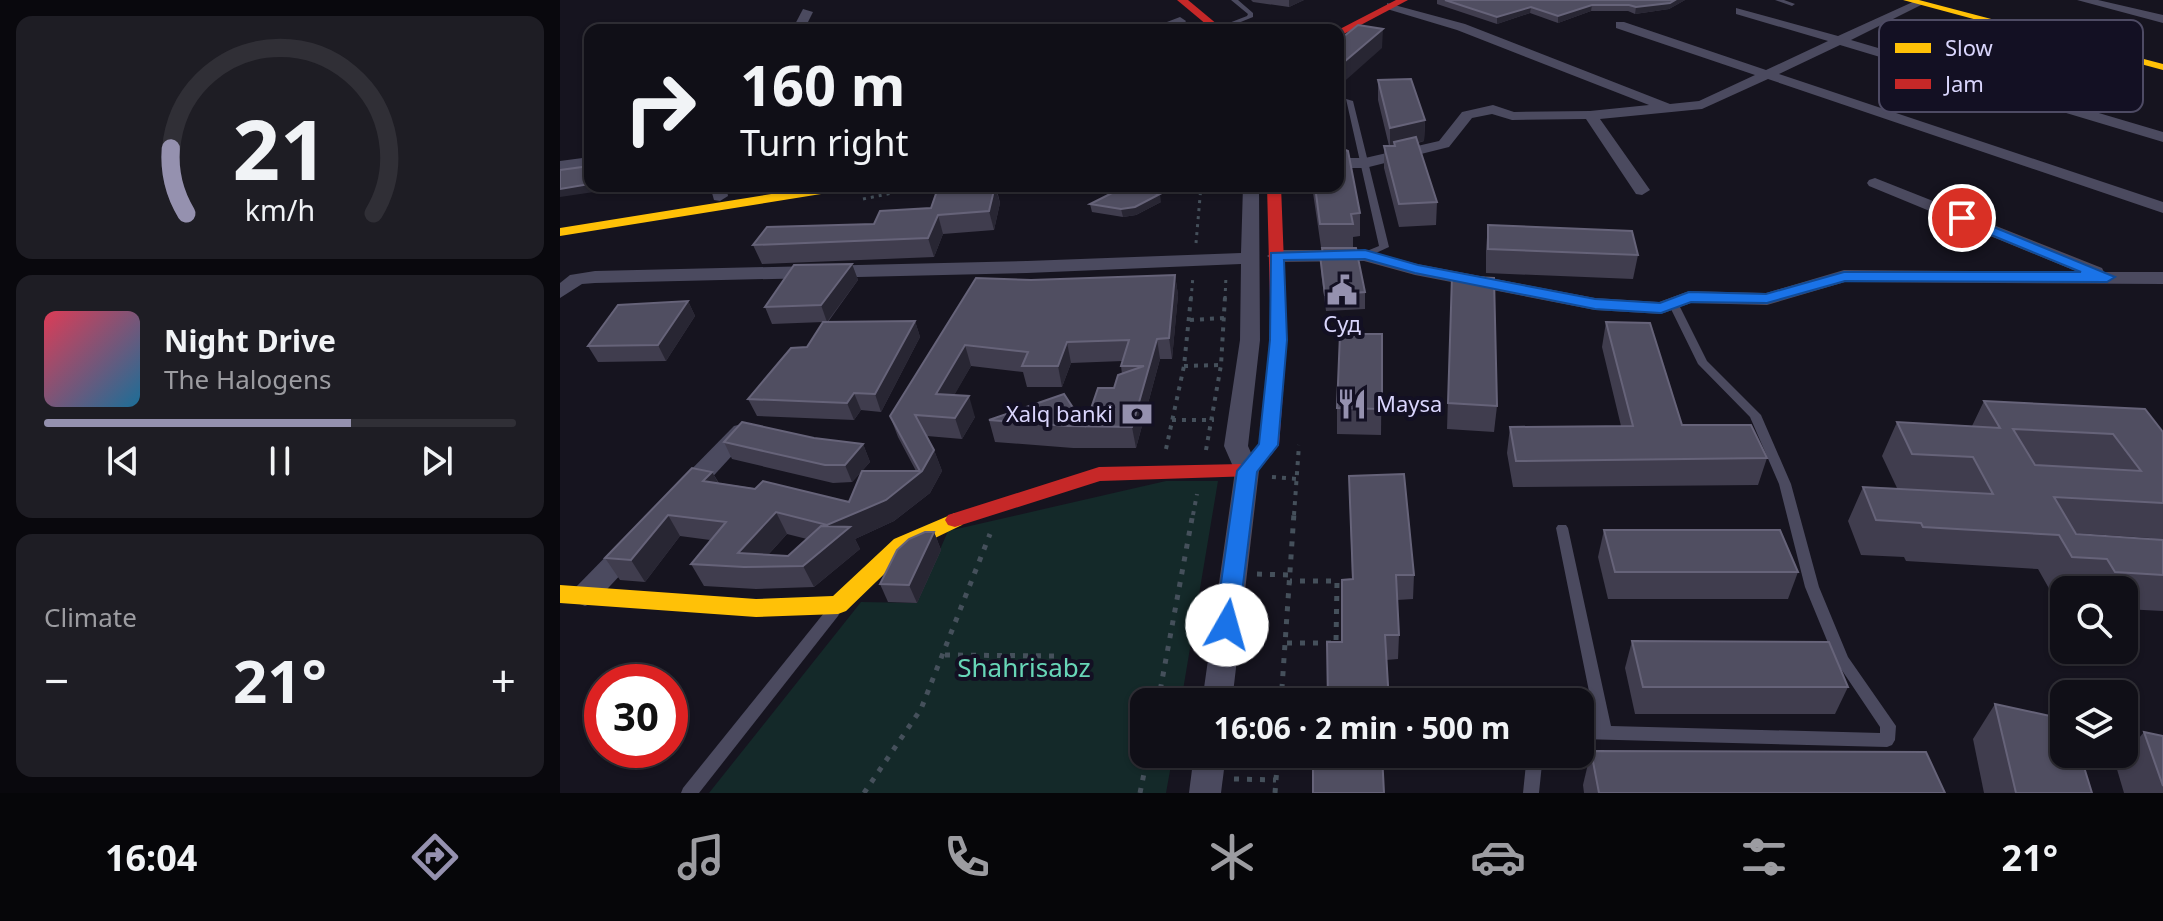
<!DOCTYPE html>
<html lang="en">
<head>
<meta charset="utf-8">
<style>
	body { margin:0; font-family:"Noto Sans",sans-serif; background:#1e1d24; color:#f1f3f6; height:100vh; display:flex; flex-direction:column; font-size:30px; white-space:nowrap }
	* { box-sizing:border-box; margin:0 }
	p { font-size:26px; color:#9c9ca1 }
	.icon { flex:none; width:44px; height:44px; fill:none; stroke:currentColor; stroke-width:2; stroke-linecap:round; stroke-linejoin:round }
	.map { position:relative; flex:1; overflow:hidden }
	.side { display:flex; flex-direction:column; gap:16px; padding:16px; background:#09080d; width:560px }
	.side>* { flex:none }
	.top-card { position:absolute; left:24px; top:24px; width:760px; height:168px; border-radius:16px; box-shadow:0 2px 6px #0004,0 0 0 2px #302f36; background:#100f17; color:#f1f3f6; overflow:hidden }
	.controls { position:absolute; left:1490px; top:576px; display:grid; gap:16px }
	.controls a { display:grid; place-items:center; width:88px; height:88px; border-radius:16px; background:#100f17; box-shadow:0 2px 6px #0004,0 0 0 2px #302f36; font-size:40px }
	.speed { position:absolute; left:24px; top:664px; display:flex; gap:16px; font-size:40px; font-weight:700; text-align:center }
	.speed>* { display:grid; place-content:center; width:104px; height:104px; border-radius:50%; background:#100f17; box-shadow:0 2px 6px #0004,0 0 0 2px #302f36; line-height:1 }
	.speed .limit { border:12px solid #d22; background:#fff; color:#111 }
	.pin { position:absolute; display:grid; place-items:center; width:68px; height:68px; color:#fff; margin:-34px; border:4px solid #fff; border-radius:50%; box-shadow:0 2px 8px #0007 }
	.me { position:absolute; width:88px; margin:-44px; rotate:7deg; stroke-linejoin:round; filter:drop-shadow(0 0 6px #0008) }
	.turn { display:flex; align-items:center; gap:28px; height:168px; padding:0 24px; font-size:36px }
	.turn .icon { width:104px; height:104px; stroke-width:2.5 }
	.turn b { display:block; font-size:56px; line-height:68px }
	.big { font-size:60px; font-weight:700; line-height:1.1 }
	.side .widget { flex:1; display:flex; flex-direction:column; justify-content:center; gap:12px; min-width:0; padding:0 28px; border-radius:16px; background:#1e1d24 }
	.side .dial { align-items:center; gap:0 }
	.dial svg { height:208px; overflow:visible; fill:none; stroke:#302f36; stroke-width:7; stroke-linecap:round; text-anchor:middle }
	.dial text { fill:#f1f3f6; stroke:none }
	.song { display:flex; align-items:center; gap:24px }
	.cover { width:96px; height:96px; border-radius:12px; background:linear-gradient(135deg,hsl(350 70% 55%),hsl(200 70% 35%)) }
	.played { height:8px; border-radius:4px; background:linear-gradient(90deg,#9591af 65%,#302f36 65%) }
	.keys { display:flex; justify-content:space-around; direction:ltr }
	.heat { display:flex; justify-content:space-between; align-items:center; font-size:44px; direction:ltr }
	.trip { position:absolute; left:570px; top:688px; width:464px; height:80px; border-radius:16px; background:#100f17; box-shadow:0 2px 6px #0004,0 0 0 2px #302f36; font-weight:700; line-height:80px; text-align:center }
	.dock { display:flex; height:128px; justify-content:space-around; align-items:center; background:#060609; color:#9c9ca1 }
	.dock .icon { width:56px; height:56px }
	.dock .current { color:#9591af }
	.dock b { font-size:36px; color:#f1f3f6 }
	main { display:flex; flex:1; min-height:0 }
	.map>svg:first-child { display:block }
	.green { fill:#142929 }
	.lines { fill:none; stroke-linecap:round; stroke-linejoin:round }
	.path-far2 { stroke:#45505b; stroke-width:3; stroke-dasharray:3 5; stroke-linecap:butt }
	.path-far1 { stroke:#45505b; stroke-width:4; stroke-dasharray:4 6; stroke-linecap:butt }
	.path { stroke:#45505b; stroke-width:5; stroke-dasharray:5 8; stroke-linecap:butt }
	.lane { fill:#4b4a5f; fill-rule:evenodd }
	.street { fill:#4b4a5f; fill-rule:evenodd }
	.slow { fill:#ffc107; fill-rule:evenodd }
	.jam { fill:#c62828; fill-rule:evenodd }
	.wall { fill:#403d4e; fill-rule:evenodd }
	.shaded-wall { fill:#282633 }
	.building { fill:#504e61; stroke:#666379; stroke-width:2; fill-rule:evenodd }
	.route { fill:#1a73e8; stroke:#114b97; stroke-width:2 }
	.labels { text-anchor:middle; stroke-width:8; stroke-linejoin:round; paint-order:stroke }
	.poi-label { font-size:22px; fill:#d9d5fc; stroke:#131023 }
	.near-park-label { font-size:26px; fill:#67d6b7; stroke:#131023 }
	.key { fill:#131023; stroke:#4e4b64; stroke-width:2 }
	.key-label { font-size:22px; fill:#d9d5fc }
</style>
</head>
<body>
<main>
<section class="side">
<div class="widget dial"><svg viewBox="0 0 100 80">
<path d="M14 69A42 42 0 1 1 86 69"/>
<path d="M14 69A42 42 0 0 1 8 44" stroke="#9591af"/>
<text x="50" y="56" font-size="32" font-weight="700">21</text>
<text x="50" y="72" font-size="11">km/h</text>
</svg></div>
<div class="widget">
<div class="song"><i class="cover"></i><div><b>Night Drive</b><p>The Halogens</p></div></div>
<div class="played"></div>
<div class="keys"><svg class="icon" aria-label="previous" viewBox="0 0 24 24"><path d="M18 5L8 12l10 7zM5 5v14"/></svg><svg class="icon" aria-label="pause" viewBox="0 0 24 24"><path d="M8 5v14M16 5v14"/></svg><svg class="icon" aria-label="next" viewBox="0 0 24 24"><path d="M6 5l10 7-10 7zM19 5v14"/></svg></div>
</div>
<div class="widget"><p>Climate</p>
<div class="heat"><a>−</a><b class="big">21°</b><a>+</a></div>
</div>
</section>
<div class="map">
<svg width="1603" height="793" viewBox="0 0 1603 793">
	<rect width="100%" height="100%" fill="#16141f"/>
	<polygon class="green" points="606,481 658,481 621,702 584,702 584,754 613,754 606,793 149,793 301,602 357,603 388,531"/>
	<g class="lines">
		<g class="path-far2">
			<polyline points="303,199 367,186"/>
			<polyline points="636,243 641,186"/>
			<polyline points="631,299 633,276"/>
			<polyline points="665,299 666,276"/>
		</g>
		<g class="path-far1">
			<polyline points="630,320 664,318"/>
			<polyline points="624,366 661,365"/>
			<polyline points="612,420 654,420"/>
			<polyline points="606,449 624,366 631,297"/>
			<polyline points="646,450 661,365 665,297"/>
			<polyline points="712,477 737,479"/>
			<polyline points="633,515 637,494"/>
			<polyline points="734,515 739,445"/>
		</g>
		<g class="path">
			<polyline points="697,574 730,575"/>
			<polyline points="727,643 776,643 777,581 730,581"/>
			<polyline points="385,655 499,656"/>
			<polyline points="598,702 633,513"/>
			<polyline points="721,702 734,513"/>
			<polyline points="674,779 716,780"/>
			<polyline points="304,793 361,709 430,534"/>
			<polyline points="580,793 588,754"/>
			<polyline points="715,793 718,754"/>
		</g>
		<g class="lane">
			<polygon points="671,0 678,0 693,13 693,17 661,30 656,30 656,28 687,16 688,14"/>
			<polygon points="1215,0 1224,0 1235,4 1232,6"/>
			<polygon points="786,99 793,101 829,247 805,258 802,257 802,253 819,246"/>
			<polygon points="1113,300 1118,303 1147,361 1201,415 1231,484 1259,587 1288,657 1336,726 1335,740 1332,745 1327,747 1020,739 1020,725 1036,726 996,528 998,525 1006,525 1008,528 1051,726 1320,733 1320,727 1275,660 1245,587 1219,484 1190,417 1138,364 1108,303"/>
			<polygon points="273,607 278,608 280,612 278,616 139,793 121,793 123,788 268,608"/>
			<polygon points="967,754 983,754 979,793 963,793"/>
		</g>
		<g class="street">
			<polygon points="1517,0 1538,0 1603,15 1603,23"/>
			<polygon points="1355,1 1365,3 1291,40 1603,132 1603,142 1280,45 1219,74 1603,202 1603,213 1208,79 1142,109 1040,119 1090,190 1082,195 1076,194 1026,119 952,120 932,114 912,118 889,147 805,168 778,168 778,158 805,158 879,141 902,112 933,105 954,112 1030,111 1089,105 897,30 827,9 827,3 905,24 1110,104 1139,101 1195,75 1056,28 1056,22 1064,22 1206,70 1268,41 1176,14 1176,8 1278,36"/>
			<polygon points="243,9 253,12 244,30 232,30"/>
			<polygon points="620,17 626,21 624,24 605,30 586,30"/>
			<polygon points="30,157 30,167 0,171 0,161"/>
			<polygon points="1315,178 1542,268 1544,272 1603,272 1603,284 1285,282 1207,305 1131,303 1101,314 1035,310 855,275 804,261 716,262 707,256 716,250 805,250 857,264 1035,298 1099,302 1129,291 1206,293 1284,270 1518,272 1309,186 1307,183 1309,180"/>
			<polygon points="150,186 166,186 168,196 160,201 154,200"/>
			<polygon points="683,186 699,186 700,340 688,446 699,471 672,702 642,702 675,471 664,446 680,340 681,264 467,273 35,283 22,284 0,298 0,283 10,275 35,271 467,261 681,253"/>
			<polygon points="182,424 190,426 193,431 190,436 135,496 126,499 117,496 114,490 117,484 174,426"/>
			<polygon points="71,537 80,540 84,547 80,554 35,602 25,606 15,602 11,595 15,588 62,540"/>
			<polygon points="634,754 666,754 661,793 629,793"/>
		</g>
		<g class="slow">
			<polygon points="1343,0 1359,0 1603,64 1603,70"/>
			<polygon points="261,186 293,186 286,190 0,236 0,228"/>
			<polygon points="395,513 402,515 405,520 402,525 348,551 286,611 278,614 196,617 0,603 0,585 196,599 273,596 334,539"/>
		</g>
		<g class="jam">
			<polygon points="617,0 628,0 664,30 653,30"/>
			<polygon points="836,0 848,0 778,37 778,30"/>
			<polygon points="707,186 721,186 727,340 719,445 694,476 540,481 395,527 388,525 385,520 388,515 539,467 682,464 700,444 711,340"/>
		</g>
	</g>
	<g class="wall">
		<polygon points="691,0 744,0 729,7 693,2"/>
		<polygon points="877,0 1125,0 1109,9 1075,14 1068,11 1031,11 998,23 970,13 937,24 877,4"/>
		<polygon points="818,80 865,120 864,141 858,143 877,202 876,225 839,227 824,168 824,146 829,146 818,100"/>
		<polygon points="779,133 779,148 800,213 800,236 793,237 793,247 761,247 752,186 778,186"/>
		<polygon points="409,186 436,186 440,203 434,230 383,234 374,257 202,264 193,245 314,224 371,208"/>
		<polygon points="601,202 576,215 563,217 532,212 530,204"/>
		<polygon points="928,225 1078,255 1073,279 926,273 926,249"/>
		<polygon points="762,248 805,292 805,309 766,311 761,272 760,255 763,255"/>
		<polygon points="292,264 298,280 268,322 355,321 360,337 321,412 301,410 294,420 197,416 188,399 247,347 263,322 212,324 205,307"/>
		<path d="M 615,275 L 618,295 L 612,359 L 600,359 L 576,448 L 513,448 L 435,442 L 429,420 L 525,426 L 554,388 L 562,374 L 561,366 L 563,361 L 511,363 L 502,387 L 467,387 L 463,372 L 411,366 L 394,395 L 415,417 L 402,439 L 367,436 L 374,450 L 382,471 L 370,493 L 334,521 L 295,539 L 300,549 L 254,587 L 196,589 L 144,586 L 131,564 L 150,540 L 120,536 L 85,582 L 60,580 L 45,558 L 152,472 L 159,483 L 289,502 L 302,471 L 292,482 L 273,483 L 172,459 L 164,442 L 254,438 L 303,444 L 310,462 L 302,471 L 356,471 L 338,437 L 330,416 L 471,280 ZM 227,534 L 247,539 L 228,556 L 208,555 Z"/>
		<polygon points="892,276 937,406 934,432 887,429"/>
		<polygon points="128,301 135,316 106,361 38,362 28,346"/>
		<polygon points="1046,322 1122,425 1207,458 1198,485 953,487 947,453 950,427 1061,426 1042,347"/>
		<polygon points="822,334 821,435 777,434 777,408"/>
		<path d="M 1424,401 L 1603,432 L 1603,611 L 1564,609 L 1564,590 L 1504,590 L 1504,593 L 1491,592 L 1478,569 L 1346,561 L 1344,557 L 1301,555 L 1288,521 L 1303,487 L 1337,488 L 1322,456 L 1337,422 L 1412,426 ZM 1516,533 L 1590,538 L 1591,539 L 1516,534 Z"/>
		<polygon points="789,476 854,575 853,599 837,600 839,635 838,659 826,660 782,642 792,579"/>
		<polygon points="1044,530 1238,572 1228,599 1048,599 1038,557"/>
		<polygon points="374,532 381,550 357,603 328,602 320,584"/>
		<polygon points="1072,641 1288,687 1275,714 1075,714 1065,668"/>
		<polygon points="1435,704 1532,793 1424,793 1413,739"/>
		<polygon points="1584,732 1603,736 1603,793 1564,793 1556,766"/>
		<polygon points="1031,751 1385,793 1024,793 1023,785"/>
	</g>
	<g class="shaded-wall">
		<polygon points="729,0 744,0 729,7"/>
		<polygon points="1115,0 1125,0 1109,9 1075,14 1076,7"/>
		<polygon points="1032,5 1031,11 998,23 998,16"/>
		<polygon points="971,7 970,13 937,24 937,17"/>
		<polygon points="823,29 822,48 778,87 778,67"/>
		<polygon points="865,120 864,141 835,148 834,142 834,148 830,149 830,128"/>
		<polygon points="30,184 30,186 75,186 0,197 0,189"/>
		<polygon points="435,186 440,203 434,230 429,211"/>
		<polygon points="600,194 601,202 576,215 563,217 561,209"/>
		<polygon points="378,215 383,234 374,257 368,238"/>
		<polygon points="292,264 298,280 267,322 261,305"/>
		<polygon points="615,275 618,295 612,359 609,338"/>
		<polygon points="128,301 135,316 106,361 98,345"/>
		<polygon points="355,321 360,337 321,412 315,394"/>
		<polygon points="597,339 600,359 576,448 572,427"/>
		<polygon points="507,342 511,363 502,387 498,366"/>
		<polygon points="405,345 411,366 383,415 376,394"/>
		<polygon points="294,393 301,410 294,420 287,403"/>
		<polygon points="409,396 415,417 402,439 395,418"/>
		<polygon points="303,444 310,462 292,482 285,465"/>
		<polygon points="374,450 382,471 370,493 334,521 295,539 300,549 254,587 243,566 274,540 267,525 362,471"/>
		<polygon points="152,472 164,493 143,481"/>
		<polygon points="216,512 227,534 197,567 178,553"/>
		<polygon points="108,515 120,536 85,582 71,560"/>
		<polygon points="374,532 381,550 357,603 349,585"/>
	</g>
	<g class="building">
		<polygon points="885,0 1115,0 1110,3 1076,7 1069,5 1032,5 998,16 971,7 937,17"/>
		<polygon points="798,25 823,29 778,67 778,41"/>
		<polygon points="851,79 865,120 830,128 818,80"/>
		<polygon points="856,137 877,202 839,204 824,146 835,146 834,142"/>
		<polygon points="778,147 788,151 800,213 791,214 793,224 760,224 755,186 778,186"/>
		<polygon points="30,166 30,184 0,189 0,170"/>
		<polygon points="409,186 435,186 429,211 378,215 368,238 193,245 207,227 314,224 320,211 371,208 378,188"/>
		<polygon points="569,189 600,194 575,207 561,209 530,204 556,191"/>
		<polygon points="928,225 1072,231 1078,255 928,249"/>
		<polygon points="762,248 796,248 805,292 765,295 760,255 763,255"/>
		<polygon points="292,264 261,305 205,307 234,265"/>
		<polygon points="615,275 609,338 597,339 572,427 508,426 429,420 504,394 525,426 538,388 554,388 558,375 584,366 561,366 569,340 507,342 498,366 462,366 468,352 405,345 376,394 409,396 395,418 355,415 374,450 362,471 326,500 267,525 216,512 178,553 228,556 261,526 290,527 243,566 184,567 131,564 166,522 108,515 71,560 45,558 132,468 152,472 143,481 195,489 203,481 289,502 302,471 360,471 330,416 416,278 471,280"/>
		<polygon points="892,276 934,278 937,406 888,403"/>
		<polygon points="128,301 98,345 28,346 58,305"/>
		<polygon points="355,321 315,394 294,393 287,403 188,399 231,348 247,347 263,322"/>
		<polygon points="1046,322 1090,323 1122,425 1191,425 1207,458 956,461 950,427 1073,426"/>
		<polygon points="780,334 822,334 822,409 777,408"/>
		<path d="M 1424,401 L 1585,409 L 1603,432 L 1603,503 L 1494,497 L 1516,534 L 1603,540 L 1603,575 L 1555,572 L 1547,559 L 1512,557 L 1499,535 L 1363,527 L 1361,523 L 1316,520 L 1303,487 L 1433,494 L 1413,457 L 1352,454 L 1337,422 L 1440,428 ZM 1453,429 L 1553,434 L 1581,471 L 1475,465 Z"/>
		<polygon points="182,422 254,438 303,444 285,465 265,465 164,442"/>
		<polygon points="844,474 854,575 836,575 839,635 825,635 829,702 768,702 767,642 782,642 782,580 793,579 789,476"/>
		<polygon points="1044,530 1220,530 1238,572 1055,572"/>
		<polygon points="365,532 374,532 349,585 320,584 337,550 349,539"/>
		<polygon points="1072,641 1269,642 1288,687 1083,687"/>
		<polygon points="1435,704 1504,719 1504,754 1520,754 1532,793 1456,793"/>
		<polygon points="1584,732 1603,736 1603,786"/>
		<polygon points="1031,751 1366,752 1385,793 1039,793"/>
		<polygon points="753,754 822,754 824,793 753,793"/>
	</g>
	<polygon class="route" points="1402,214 1555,277 1547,282 1285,281 1207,303 1131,302 1101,313 1035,309 855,273 805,259 724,260 727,340 718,445 697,472 678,625 675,632 667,635 659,632 655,625 677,471 699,444 710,340 711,253 805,250 858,265 1035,299 1100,303 1129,292 1206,294 1284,272 1521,272 1397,221 1397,215"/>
	<defs>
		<g id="civic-bare" transform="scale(2.4)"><path d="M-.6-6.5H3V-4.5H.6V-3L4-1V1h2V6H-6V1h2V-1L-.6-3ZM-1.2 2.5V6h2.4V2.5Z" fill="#9591af" stroke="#131023" stroke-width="2.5" paint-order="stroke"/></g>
		<g id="restaurant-bare" transform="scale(2.4)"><path d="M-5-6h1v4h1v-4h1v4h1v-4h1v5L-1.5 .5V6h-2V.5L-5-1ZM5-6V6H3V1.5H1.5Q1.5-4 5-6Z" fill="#9591af" stroke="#131023" stroke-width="2.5" paint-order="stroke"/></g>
		<g id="bank-bare" transform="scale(2.4)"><path d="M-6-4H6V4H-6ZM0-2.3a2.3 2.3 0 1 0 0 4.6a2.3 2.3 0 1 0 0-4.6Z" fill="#9591af" stroke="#131023" stroke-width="2.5" paint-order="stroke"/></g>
	</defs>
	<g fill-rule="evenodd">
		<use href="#civic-bare" x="782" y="290"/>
		<use href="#restaurant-bare" x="792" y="404"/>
		<use href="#bank-bare" x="577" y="414"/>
	</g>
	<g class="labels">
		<g class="poi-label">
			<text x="782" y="332">Суд</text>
			<text x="816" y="412" text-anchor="start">Maysa</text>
			<text x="553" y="422" text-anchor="end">Xalq banki</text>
		</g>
		<g class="near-park-label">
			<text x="464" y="677">Shahrisabz</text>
		</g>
	</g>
	<rect x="1319" y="20" width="264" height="92" rx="12" class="key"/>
	<rect x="1335" y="43" width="36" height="10" fill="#ffc107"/>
	<rect x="1335" y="79" width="36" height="10" fill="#c62828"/>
	<g class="key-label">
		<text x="1385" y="56">Slow</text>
		<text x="1385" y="92">Jam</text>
	</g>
</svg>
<div class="controls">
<a><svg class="icon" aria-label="search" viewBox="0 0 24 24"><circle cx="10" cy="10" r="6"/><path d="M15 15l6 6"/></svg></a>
<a><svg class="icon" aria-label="layers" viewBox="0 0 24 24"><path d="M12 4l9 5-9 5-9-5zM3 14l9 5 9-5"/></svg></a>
</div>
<div class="speed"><div class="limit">30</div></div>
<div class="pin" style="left:1402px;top:218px;background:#d93025"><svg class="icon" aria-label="arrive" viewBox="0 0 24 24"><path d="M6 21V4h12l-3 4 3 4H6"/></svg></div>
<svg class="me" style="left:667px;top:625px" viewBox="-20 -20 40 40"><circle r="19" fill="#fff"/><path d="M0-13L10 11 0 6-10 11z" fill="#1a73e8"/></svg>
<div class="trip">16:06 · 2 min · 500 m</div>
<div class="top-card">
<div class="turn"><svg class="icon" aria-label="right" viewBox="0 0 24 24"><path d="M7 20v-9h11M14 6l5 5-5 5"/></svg><div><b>160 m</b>Turn right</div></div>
</div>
</div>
</main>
<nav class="dock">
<b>16:04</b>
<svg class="icon current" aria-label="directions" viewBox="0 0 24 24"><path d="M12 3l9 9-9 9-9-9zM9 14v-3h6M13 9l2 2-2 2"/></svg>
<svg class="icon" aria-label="music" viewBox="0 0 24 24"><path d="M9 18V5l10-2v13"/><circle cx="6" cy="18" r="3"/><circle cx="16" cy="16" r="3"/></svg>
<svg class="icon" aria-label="phone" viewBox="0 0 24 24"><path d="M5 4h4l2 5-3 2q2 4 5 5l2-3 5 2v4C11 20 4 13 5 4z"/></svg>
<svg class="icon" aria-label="climate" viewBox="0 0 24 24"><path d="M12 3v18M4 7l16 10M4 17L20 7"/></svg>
<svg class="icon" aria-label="car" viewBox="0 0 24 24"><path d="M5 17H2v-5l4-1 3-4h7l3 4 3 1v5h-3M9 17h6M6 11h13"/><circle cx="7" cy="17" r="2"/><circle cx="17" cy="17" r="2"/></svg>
<svg class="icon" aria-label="filters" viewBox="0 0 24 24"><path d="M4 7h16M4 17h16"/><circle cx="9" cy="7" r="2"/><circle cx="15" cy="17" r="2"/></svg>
<b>21°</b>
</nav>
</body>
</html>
